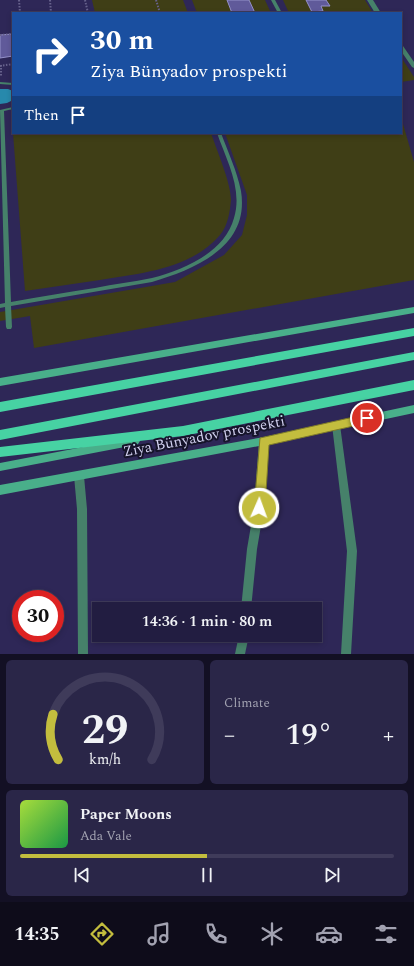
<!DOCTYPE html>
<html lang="en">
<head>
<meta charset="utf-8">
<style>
	body { margin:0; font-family:Spectral,serif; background:#2a2648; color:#f1f3f6; height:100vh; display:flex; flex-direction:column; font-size:15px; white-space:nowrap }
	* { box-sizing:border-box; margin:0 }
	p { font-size:13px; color:#a2a2b1 }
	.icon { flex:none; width:22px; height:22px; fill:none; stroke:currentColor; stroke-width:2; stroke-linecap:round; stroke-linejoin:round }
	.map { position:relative; height:654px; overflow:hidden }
	.side { display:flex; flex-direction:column; gap:6px; padding:6px; background:#131024; flex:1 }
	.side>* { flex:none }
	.top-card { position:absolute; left:12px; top:12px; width:390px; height:122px; border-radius:0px; box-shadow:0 2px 6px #0003,0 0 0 1px #3f3b5a; background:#1a4fa0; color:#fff; overflow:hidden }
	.speed { position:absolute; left:12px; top:590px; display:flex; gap:8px; font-size:20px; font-weight:700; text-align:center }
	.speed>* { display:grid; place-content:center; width:52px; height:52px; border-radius:50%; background:#221d41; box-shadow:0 2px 6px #0003,0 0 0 1px #3f3b5a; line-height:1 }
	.speed .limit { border:6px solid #d22; background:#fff; color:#111 }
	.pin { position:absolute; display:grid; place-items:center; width:34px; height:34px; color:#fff; margin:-17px; border:2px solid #fff; border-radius:50%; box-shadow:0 1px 4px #0007 }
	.me { position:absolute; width:44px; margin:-22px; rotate:2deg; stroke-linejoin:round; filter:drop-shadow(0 0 3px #0008) }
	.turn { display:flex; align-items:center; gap:14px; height:84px; padding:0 12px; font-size:18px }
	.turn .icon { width:52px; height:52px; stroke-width:2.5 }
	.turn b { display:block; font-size:28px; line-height:34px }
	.then { display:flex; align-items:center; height:38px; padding:0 12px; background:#0003; gap:8px; font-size:15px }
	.big { font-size:30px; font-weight:600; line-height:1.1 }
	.side .tile { flex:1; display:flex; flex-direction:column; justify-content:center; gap:6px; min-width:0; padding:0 14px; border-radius:6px; background:#2a2648 }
	.side .dial { align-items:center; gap:0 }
	.dial svg { height:104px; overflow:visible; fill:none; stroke:#3f3b5a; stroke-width:7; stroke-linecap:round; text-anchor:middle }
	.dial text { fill:#f1f3f6; stroke:none }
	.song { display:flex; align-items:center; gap:12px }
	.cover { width:48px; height:48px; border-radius:6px; background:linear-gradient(135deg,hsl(80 70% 55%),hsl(140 70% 35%)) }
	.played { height:4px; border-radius:2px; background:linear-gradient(90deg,#c3bd3e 50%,#3f3b5a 50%) }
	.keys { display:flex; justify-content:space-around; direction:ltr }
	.heat { display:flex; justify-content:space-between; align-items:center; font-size:22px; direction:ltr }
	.side .tiles { flex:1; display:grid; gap:6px; grid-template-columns:1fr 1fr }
	.tile:last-child { grid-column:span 2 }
	.trip { position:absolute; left:92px; top:602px; width:230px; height:40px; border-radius:0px; background:#221d41; box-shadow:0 2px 6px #0003,0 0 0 1px #3f3b5a; font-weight:600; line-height:40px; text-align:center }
	.dock { display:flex; height:64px; justify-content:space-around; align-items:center; background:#0e0c1a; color:#a2a2b1 }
	.dock .icon { width:28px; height:28px }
	.dock .active { color:#c3bd3e }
	.dock b { font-size:18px; color:#f1f3f6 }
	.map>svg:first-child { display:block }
	.green { fill:#3f3e16 }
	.water { fill:#2789ac }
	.building { fill:#605a9a; stroke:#9491ca }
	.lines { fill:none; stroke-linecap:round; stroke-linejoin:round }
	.path { stroke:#67628c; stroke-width:2; stroke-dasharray:1.5 1.5; stroke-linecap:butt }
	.lane { fill:#46816a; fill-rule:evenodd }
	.street { fill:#46816a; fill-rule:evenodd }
	.secondary { fill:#49af8a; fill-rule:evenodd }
	.primary { fill:#47d2a3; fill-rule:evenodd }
	.route { fill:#c3bd3e; stroke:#7f7b28 }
	.labels { text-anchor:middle; stroke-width:4; stroke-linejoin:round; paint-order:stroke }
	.street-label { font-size:15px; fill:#d1d0ef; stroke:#16142a }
</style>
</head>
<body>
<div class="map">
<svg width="414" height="654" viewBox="0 0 414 654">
	<rect width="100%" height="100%" fill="#2e2757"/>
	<g class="green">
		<polygon points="92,0 183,0 188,13 95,13"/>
		<polygon points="192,0 265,0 271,13 197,13"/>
		<polygon points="283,0 365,0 373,13 289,13"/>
		<polygon points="401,57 414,77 414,80 401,82"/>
		<polygon points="401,117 414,162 414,280 34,348 30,316 0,321 0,312 175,282 224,255 242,235 247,215 247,195 225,133 401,133"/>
		<path d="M 13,133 L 211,133 C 217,151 231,183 231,200 C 230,211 228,226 220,235 C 191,269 142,273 100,280 C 75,284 50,287 25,291 Z"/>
	</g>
	<polygon class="water" points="0,89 8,89 13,91 13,100 7,103 0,104"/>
	<g class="building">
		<polygon points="227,0 249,0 255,13 232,13"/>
		<polygon points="306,0 326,0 330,6 321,6 323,11 312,12"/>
		<polygon points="13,34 13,56 0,58 0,35"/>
	</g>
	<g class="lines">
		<g class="path">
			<polyline points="19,0 20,13"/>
			<polyline points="50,0 51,13"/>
			<polyline points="85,0 88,13"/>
			<polyline points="156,0 160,13"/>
			<polyline points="0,35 13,34"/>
			<polyline points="1,65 1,77"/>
			<polyline points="0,66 13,64"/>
		</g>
		<g class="lane">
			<polygon points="271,0 275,0 282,13 278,13"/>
			<polygon points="0,82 13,83 13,85 0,84"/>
			<path d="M 13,107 L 13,109 L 4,111 L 11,302 C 39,297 67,292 95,288 C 114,284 133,282 152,278 C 184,270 225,252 234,218 C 243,189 226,159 217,133 L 221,133 C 228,152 237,171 241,191 C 250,247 195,269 152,282 L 11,306 L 12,327 L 11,329 L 7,329 L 6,327 L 5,307 L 0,308 L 0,304 L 5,303 L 0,110 Z"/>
		</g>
		<g class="street">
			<polygon points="367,0 373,0 381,13 375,13"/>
			<polygon points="401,45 403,46 414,62 414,68 412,67 401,51"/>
			<polygon points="336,421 339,422 340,425 357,551 351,654 341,654 347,551 332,425 333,422"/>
			<polygon points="264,437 267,438 269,441 264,508 257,549 251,609 241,609 247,549 254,508 259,441 261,438"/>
			<polygon points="79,472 82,473 84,476 87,509 88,654 78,654 77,509 74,476 76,473"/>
			<polygon points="239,635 249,635 245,654 235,654"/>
		</g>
		<g class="secondary">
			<polygon points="414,307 414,313 0,386 0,378"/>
			<polygon points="414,405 414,413 264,445 0,495 0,485 264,437"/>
			<polygon points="135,437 138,438 140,441 138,444 135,445 0,471 0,463"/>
		</g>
		<g class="primary">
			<polygon points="414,328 414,336 0,412 0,402"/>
			<polygon points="414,352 414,360 0,440 0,430"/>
			<polygon points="414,380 414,390 183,436 0,457 0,447 183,426"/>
		</g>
	</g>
	<polygon class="route" points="367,414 371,415 372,418 371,421 367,423 269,445 265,508 263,512 259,513 255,512 254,508 260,438"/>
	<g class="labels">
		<g class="street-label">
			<text transform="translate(204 436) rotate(-11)" y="5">Ziya Bünyadov prospekti</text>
		</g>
	</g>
</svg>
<div class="speed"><div class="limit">30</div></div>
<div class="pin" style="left:367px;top:418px;background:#d93025"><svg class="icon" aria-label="arrive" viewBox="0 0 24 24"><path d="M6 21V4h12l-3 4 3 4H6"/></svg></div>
<svg class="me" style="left:259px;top:508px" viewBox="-20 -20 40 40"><circle r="17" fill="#c3bd3e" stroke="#fff" stroke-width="3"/><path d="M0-11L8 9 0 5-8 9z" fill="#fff"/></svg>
<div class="trip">14:36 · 1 min · 80 m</div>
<div class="top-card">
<div class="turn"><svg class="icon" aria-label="right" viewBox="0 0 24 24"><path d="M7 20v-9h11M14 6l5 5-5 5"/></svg><div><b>30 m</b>Ziya Bünyadov prospekti</div></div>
<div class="then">Then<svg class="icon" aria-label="arrive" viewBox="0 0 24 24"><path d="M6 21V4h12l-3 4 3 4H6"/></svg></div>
</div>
</div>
<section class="side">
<div class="tiles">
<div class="tile dial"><svg viewBox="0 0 100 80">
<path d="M14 69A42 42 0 1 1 86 69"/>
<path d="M14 69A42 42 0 0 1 10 34" stroke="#c3bd3e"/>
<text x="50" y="56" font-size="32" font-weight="700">29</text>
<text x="50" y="72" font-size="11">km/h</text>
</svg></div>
<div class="tile"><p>Climate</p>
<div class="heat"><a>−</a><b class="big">19°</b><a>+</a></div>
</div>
<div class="tile">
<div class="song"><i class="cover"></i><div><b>Paper Moons</b><p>Ada Vale</p></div></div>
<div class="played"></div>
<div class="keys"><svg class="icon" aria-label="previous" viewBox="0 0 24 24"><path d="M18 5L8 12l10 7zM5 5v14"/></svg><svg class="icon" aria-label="pause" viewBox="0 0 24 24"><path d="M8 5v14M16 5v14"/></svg><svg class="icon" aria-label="next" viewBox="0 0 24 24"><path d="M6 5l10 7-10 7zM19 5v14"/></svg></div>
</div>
</div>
</section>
<nav class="dock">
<b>14:35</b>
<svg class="icon active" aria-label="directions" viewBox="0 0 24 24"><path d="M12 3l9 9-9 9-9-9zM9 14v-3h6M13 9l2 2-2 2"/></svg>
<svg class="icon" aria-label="music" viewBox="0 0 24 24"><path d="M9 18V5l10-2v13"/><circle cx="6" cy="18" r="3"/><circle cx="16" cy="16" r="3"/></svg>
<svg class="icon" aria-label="phone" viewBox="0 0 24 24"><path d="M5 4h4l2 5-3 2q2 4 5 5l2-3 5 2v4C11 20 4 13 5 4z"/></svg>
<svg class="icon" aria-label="climate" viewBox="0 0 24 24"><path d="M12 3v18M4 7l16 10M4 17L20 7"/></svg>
<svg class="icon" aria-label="car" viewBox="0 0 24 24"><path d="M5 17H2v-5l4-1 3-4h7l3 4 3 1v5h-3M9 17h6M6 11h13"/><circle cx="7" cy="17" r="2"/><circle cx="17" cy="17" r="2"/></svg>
<svg class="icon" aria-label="filters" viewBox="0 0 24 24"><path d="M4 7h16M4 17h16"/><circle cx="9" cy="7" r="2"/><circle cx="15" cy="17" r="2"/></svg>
</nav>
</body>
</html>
